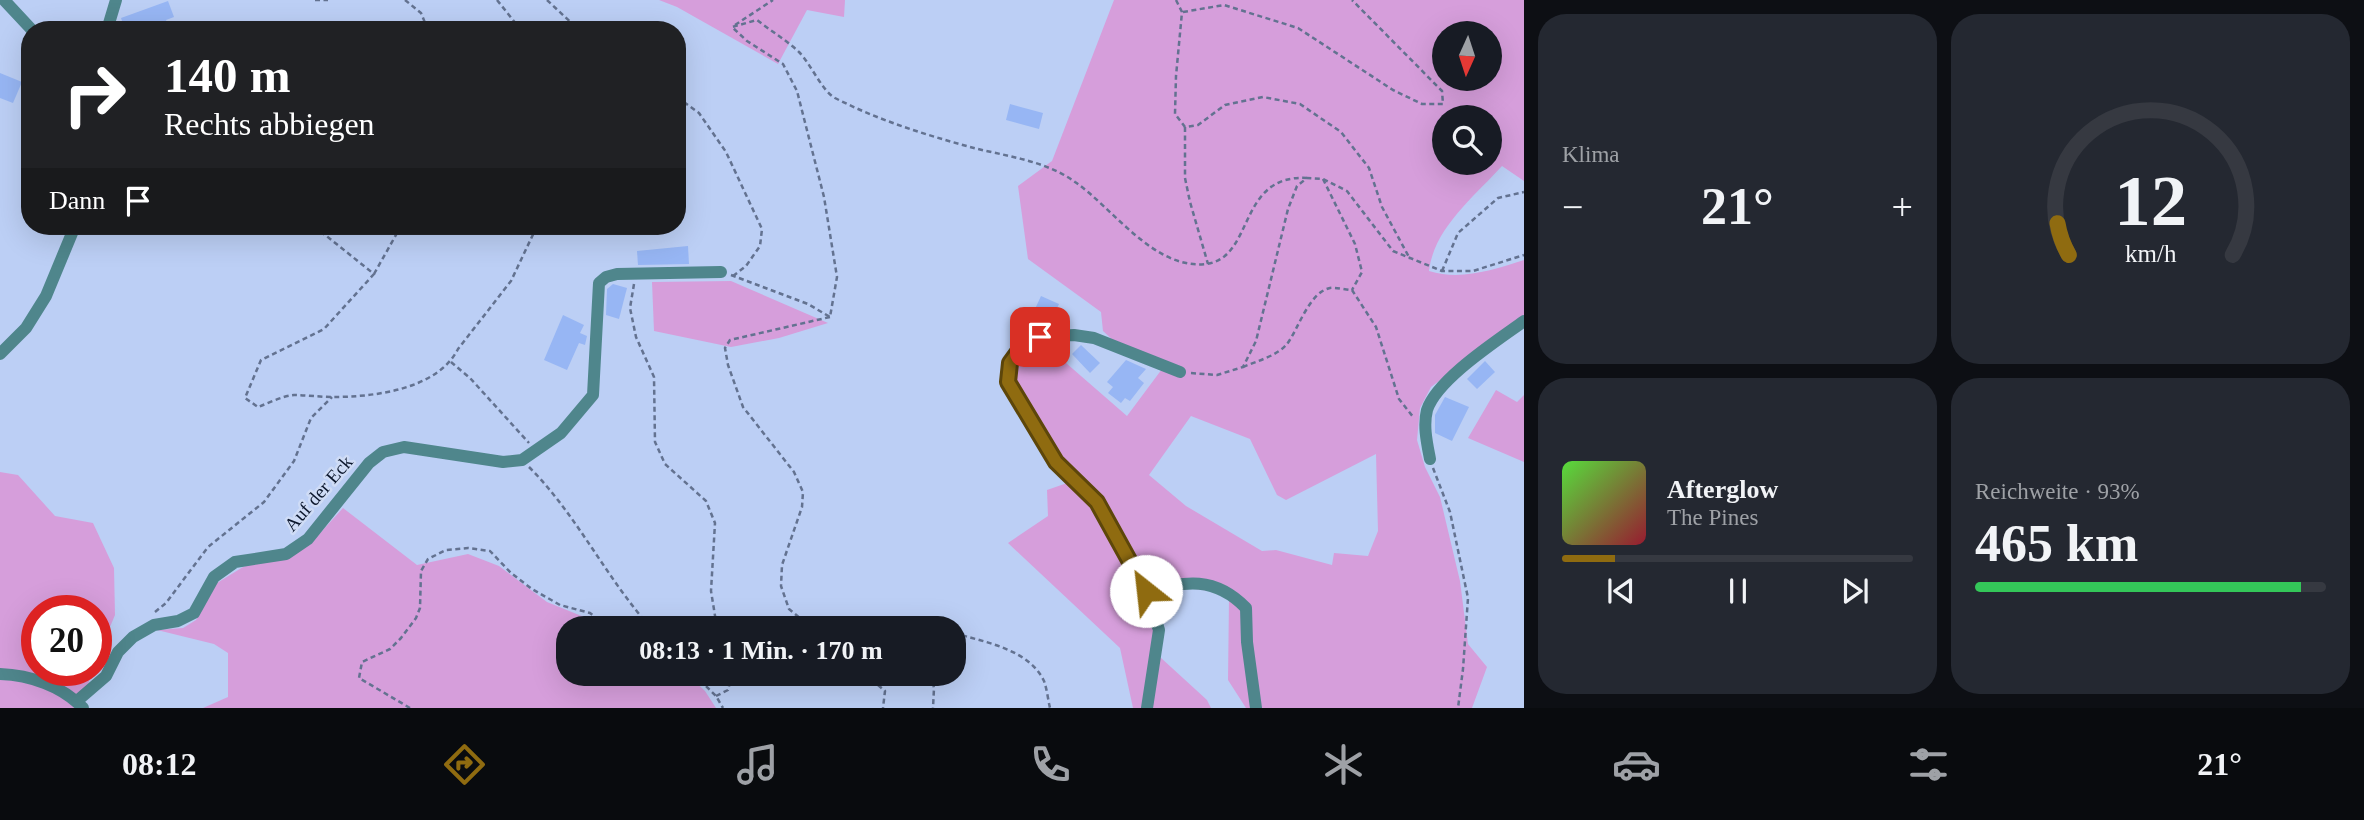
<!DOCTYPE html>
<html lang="de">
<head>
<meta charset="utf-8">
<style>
	body { margin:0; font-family:"Times New Roman",serif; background:#242831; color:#f1f3f6; height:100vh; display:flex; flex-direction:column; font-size:26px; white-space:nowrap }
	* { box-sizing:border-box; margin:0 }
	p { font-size:23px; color:#9ea1a6 }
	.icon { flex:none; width:38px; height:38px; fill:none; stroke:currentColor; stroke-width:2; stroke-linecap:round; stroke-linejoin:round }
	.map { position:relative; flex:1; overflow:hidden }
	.sheet { display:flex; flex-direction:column; gap:14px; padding:14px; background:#0d0f14; width:840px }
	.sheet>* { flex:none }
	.hud { position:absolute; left:21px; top:21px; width:665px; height:214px; border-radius:28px; box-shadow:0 7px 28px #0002; background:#202124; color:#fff; overflow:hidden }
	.needle { width:46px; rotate:183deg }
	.buttons { position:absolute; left:1432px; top:21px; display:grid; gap:14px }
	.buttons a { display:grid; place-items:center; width:70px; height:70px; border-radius:50%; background:#171b24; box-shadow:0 7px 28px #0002; font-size:35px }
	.speed { position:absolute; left:21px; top:595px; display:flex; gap:14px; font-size:35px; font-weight:700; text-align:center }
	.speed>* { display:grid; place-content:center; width:91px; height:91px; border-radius:50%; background:#171b24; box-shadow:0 7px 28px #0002; line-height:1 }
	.speed .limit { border:10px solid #d22; background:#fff; color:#111 }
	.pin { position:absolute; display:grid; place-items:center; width:60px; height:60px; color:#fff; margin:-30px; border-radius:14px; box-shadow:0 4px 10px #0006 }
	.me { position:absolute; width:77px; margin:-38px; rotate:331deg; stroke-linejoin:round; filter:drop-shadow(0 0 5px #0008) }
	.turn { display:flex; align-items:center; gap:24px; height:147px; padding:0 28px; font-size:32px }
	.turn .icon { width:91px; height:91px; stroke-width:2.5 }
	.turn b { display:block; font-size:49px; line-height:60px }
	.then { display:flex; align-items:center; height:66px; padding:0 28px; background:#0003; gap:14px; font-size:26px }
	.big { font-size:52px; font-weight:800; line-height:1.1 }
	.sheet .widget { flex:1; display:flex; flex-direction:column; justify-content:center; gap:10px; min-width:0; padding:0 24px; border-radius:28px; background:#242831 }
	.sheet .dial { align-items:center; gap:0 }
	.dial svg { height:182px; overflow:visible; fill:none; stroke:#363941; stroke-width:7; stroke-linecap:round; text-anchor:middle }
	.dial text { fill:#f1f3f6; stroke:none }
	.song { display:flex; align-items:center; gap:21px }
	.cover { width:84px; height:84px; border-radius:10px; background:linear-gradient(135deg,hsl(110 70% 55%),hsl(350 70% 35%)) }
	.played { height:7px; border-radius:4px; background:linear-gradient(90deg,#8f6b10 15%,#363941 15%) }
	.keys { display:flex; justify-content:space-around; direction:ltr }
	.heat { display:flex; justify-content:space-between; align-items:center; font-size:38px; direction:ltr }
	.charge { height:10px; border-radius:5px; background:linear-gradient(90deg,#34c759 93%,#363941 0) }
	.sheet .tiles { flex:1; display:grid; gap:14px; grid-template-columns:repeat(2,1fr) }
	.trip { position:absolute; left:556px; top:616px; width:410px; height:70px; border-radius:28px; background:#171b24; box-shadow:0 7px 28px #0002; font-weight:800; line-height:70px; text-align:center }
	.menu { display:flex; height:112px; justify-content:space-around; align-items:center; background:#090b0e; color:#9ea1a6 }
	.menu .icon { width:49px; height:49px }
	.menu .current { color:#8f6b10 }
	.menu b { font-size:32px; color:#f1f3f6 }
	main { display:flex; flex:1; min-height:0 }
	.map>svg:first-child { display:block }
	.green { fill:#d69edb; fill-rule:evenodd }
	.building { fill:#97b6f4 }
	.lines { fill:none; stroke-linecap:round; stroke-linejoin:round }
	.path { stroke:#637290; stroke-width:2.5; stroke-dasharray:5 3.5; stroke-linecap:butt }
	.minor { stroke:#4f868c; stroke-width:12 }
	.route-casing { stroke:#5d460a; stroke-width:18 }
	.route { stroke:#8f6b10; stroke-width:12 }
	.labels { text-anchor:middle; stroke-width:5; stroke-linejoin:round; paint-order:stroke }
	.street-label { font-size:19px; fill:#0b162c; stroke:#cfdcf6 }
</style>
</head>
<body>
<main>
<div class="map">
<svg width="1524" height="708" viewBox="0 0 1524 708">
	<rect width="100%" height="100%" fill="#bccff5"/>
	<g class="green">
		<polygon points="659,0 845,0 844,17 807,10 778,64 677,7"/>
		<path d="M 1114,0 L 1524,0 L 1524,181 L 1502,166 C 1474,197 1434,228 1429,271 C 1461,281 1492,270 1524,260 L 1524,317 L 1431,387 L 1420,408 L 1417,440 L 1425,467 L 1440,497 L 1460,581 L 1468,644 L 1487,667 L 1472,708 L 1246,708 L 1228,680 L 1229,599 L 1231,594 L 1159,584 L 1150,582 L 1142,577 L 1108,513 L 1062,464 L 1013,382 L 1019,356 L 1041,343 L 1063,339 L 1058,356 L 1127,416 L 1162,369 L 1117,344 L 1103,331 L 1101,312 L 1028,259 L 1018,186 L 1052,161 ZM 1444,33 L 1489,33 L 1489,79 L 1444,79 ZM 1444,117 L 1489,117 L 1489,163 L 1444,163 ZM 1191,416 L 1250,439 L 1277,495 L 1286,500 L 1376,454 L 1378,531 L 1368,556 L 1334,553 L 1332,565 L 1276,550 L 1262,551 L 1186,506 L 1149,475 Z"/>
		<polygon points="731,281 828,323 779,338 731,347 654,331 652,282"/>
		<polygon points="1496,390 1517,402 1524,395 1524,462 1468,438"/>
		<polygon points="0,472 18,475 55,516 93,523 114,568 115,615 96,660 96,611 37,611 37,670 93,670 80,708 0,708"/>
		<polygon points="1070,482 1094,506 1143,592 1160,657 1207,700 1211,708 1133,708 1120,648 1008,543 1048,516 1047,490"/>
		<polygon points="343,508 417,565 468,554 499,566 547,602 589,619 599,628 569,628 569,674 687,674 705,691 716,708 203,708 228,697 228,653 214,644 157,630 183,628 196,620 217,583 243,567 312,542"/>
	</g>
	<g class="building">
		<polygon points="168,1 174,17 166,20 170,30 157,30 154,24 137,30 125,30 121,18"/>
		<polygon points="0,73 22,82 13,103 0,98"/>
		<polygon points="1010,104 1043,113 1039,129 1006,120"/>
		<polygon points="688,246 689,264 638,265 637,251"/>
		<polygon points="613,284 627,288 619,319 606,315 607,289"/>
		<polygon points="1041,296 1059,304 1053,317 1035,309"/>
		<polygon points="563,315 584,325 580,333 587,336 585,345 579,343 567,370 544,360"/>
		<polygon points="1081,345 1100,363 1090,373 1072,354"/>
		<polygon points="1126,360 1146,369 1138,378 1144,383 1130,401 1125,398 1121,403 1108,393 1113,387 1107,382"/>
		<polygon points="1485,361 1495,372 1477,389 1467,379"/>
		<polygon points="1445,397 1469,407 1452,441 1435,433 1435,415"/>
	</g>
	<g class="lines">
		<g class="path">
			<polyline points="315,0 328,0"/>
			<polyline points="405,0 421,13 428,30"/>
			<polyline points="497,0 521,30"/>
			<polyline points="547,0 579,30"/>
			<polyline points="1176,0 1182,12 1176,76 1175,114 1185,127 1198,125 1225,105 1263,97 1300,104 1341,132 1369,168 1382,207 1410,259"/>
			<polyline points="1183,12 1224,5 1298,28 1393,90 1422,104 1443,104 1442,91 1352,0"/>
			<polyline points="735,25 773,0"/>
			<polyline points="677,97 699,113 726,152 762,229 760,246 746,266 733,276"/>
			<polyline points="1185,127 1185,178 1190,202 1208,264"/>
			<polyline points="1323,179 1355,244 1362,272 1352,290"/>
			<path d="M 314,226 L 374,274 L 324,329 L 261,360 L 245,398 L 258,407 C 269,403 282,396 294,395 C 306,395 319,397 332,397 C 373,397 437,390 458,349 L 511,281 L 537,226"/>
			<polyline points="1442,271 1458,233 1498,198 1524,192"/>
			<polyline points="374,274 401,226"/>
			<path d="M 731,275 L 808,304 L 830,317 L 837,277 L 824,197 L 797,91 L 783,64 L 747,41 L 732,27 L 757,20 C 771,31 786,40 799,52 C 811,64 822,91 835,98 C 878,120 923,134 970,147 C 1004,156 1045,160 1075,182 C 1113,208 1154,270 1206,264 C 1255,258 1237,174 1307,178"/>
			<polyline points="634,284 630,308 636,337 654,377 655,442 665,464 706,501 715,523 711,591 717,628"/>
			<polyline points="451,362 470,378 529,443"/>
			<path d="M 1243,367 C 1257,361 1277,356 1287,344 C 1298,330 1309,292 1330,288 C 1336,287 1346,290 1352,290 L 1376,327 L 1399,399 L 1414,418"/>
			<polyline points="1191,373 1217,375 1243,367 1256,341 1288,209 1297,186 1307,178 1323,179 1347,191 1393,251 1442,271 1473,271 1524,255"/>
			<path d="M 529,467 C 577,515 606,578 651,628"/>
			<polyline points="1433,468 1450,512 1468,598 1463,669 1458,708"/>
			<polyline points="155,612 166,603 208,547 264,502 294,461 311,418 332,397"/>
			<polyline points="812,628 789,609 781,586 782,565 802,507 803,492 794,472 743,407 728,365 725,348 730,340 830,317"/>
			<path d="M 954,633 C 984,642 1029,649 1044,681 C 1047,689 1048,700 1050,708"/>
			<polyline points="694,674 716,696 723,708"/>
			<polyline points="865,674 885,691 883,708"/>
			<polyline points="931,674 934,688 933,708"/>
			<polyline points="716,696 728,690 731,679 730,674"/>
			<polyline points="410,708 359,678 362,662 390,649 401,638 416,618 420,608 421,571 428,559 446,550 468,548 490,551 511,573 532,589 560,605 590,613 609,628"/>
		</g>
		<g class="minor">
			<polyline points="4,0 32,30"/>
			<polyline points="107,30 116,0"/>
			<polyline points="0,354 26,328 46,296 75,226"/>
			<path d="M 1180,372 L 1094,338 L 1074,335 L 1040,337 L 1018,352 L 1010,363 L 1008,382 L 1044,445 L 1056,462 L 1097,502 L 1146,591 C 1185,581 1215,576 1246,608 L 1247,642 L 1256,708"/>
			<path d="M 1430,459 C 1427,443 1423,426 1427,410 C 1437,379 1498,340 1524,321"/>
			<polyline points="1146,591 1159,630 1147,708"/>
			<path d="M 0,674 C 30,675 62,686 83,708"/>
			<polyline points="77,701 106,676 118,652 133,637 154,625 178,621 194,613 214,577 235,562 286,554 308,539 369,463 383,452 404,447 503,462 522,460 561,433 593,395 599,283 606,277 617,274 721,272"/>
		</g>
	</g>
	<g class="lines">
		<g class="route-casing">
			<polyline id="route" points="1040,337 1018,352 1010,363 1008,382 1056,462 1097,502 1146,591"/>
		</g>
		<use href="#route" class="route"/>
	</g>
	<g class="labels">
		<g class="street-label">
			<text transform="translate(318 493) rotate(-49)" y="7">Auf der Eck</text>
		</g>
	</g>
</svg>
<div class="buttons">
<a><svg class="needle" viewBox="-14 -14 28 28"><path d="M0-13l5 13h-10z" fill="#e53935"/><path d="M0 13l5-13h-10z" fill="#9ea1a6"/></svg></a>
<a><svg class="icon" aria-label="search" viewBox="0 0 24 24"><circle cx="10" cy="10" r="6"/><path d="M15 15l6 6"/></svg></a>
</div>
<div class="speed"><div class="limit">20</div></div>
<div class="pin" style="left:1040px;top:337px;background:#d93025"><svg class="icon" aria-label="arrive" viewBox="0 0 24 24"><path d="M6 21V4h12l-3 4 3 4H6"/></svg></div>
<svg class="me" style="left:1146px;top:591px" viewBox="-20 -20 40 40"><circle r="19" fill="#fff"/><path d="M0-13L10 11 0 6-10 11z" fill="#8f6b10"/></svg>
<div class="trip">08:13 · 1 Min. · 170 m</div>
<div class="hud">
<div class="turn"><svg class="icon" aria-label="right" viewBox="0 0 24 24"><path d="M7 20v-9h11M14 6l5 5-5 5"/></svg><div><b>140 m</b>Rechts abbiegen</div></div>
<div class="then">Dann<svg class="icon" aria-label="arrive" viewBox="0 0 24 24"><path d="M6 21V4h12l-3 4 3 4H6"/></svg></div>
</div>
</div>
<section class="sheet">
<div class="tiles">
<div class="widget"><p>Klima</p>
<div class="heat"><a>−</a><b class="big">21°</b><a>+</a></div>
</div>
<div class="widget dial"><svg viewBox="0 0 100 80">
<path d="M14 69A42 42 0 1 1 86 69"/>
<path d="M14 69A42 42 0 0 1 9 55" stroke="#8f6b10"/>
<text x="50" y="56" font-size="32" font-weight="700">12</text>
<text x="50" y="72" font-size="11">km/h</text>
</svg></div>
<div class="widget">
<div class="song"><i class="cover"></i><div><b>Afterglow</b><p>The Pines</p></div></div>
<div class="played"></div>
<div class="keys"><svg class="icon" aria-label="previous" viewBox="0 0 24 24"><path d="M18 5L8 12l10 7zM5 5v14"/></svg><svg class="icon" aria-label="pause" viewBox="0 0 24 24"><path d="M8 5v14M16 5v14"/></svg><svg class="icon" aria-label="next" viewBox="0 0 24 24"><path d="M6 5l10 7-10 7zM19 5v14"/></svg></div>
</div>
<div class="widget"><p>Reichweite · 93%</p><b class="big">465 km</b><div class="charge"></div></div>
</div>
</section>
</main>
<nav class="menu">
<b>08:12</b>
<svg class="icon current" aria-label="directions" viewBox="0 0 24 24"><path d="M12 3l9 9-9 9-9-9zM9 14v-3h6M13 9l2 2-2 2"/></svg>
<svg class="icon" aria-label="music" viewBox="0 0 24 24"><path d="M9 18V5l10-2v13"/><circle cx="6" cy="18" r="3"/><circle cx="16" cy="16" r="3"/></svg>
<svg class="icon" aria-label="phone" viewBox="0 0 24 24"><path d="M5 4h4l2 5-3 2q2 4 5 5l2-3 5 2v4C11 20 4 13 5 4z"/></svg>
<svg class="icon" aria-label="climate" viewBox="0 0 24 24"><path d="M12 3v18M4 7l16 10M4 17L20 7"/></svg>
<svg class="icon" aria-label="car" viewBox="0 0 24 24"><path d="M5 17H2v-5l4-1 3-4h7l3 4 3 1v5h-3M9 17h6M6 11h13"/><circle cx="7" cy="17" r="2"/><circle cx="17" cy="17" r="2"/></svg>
<svg class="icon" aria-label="filters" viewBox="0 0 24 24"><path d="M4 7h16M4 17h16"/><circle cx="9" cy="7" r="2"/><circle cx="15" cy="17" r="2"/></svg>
<b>21°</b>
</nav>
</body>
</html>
